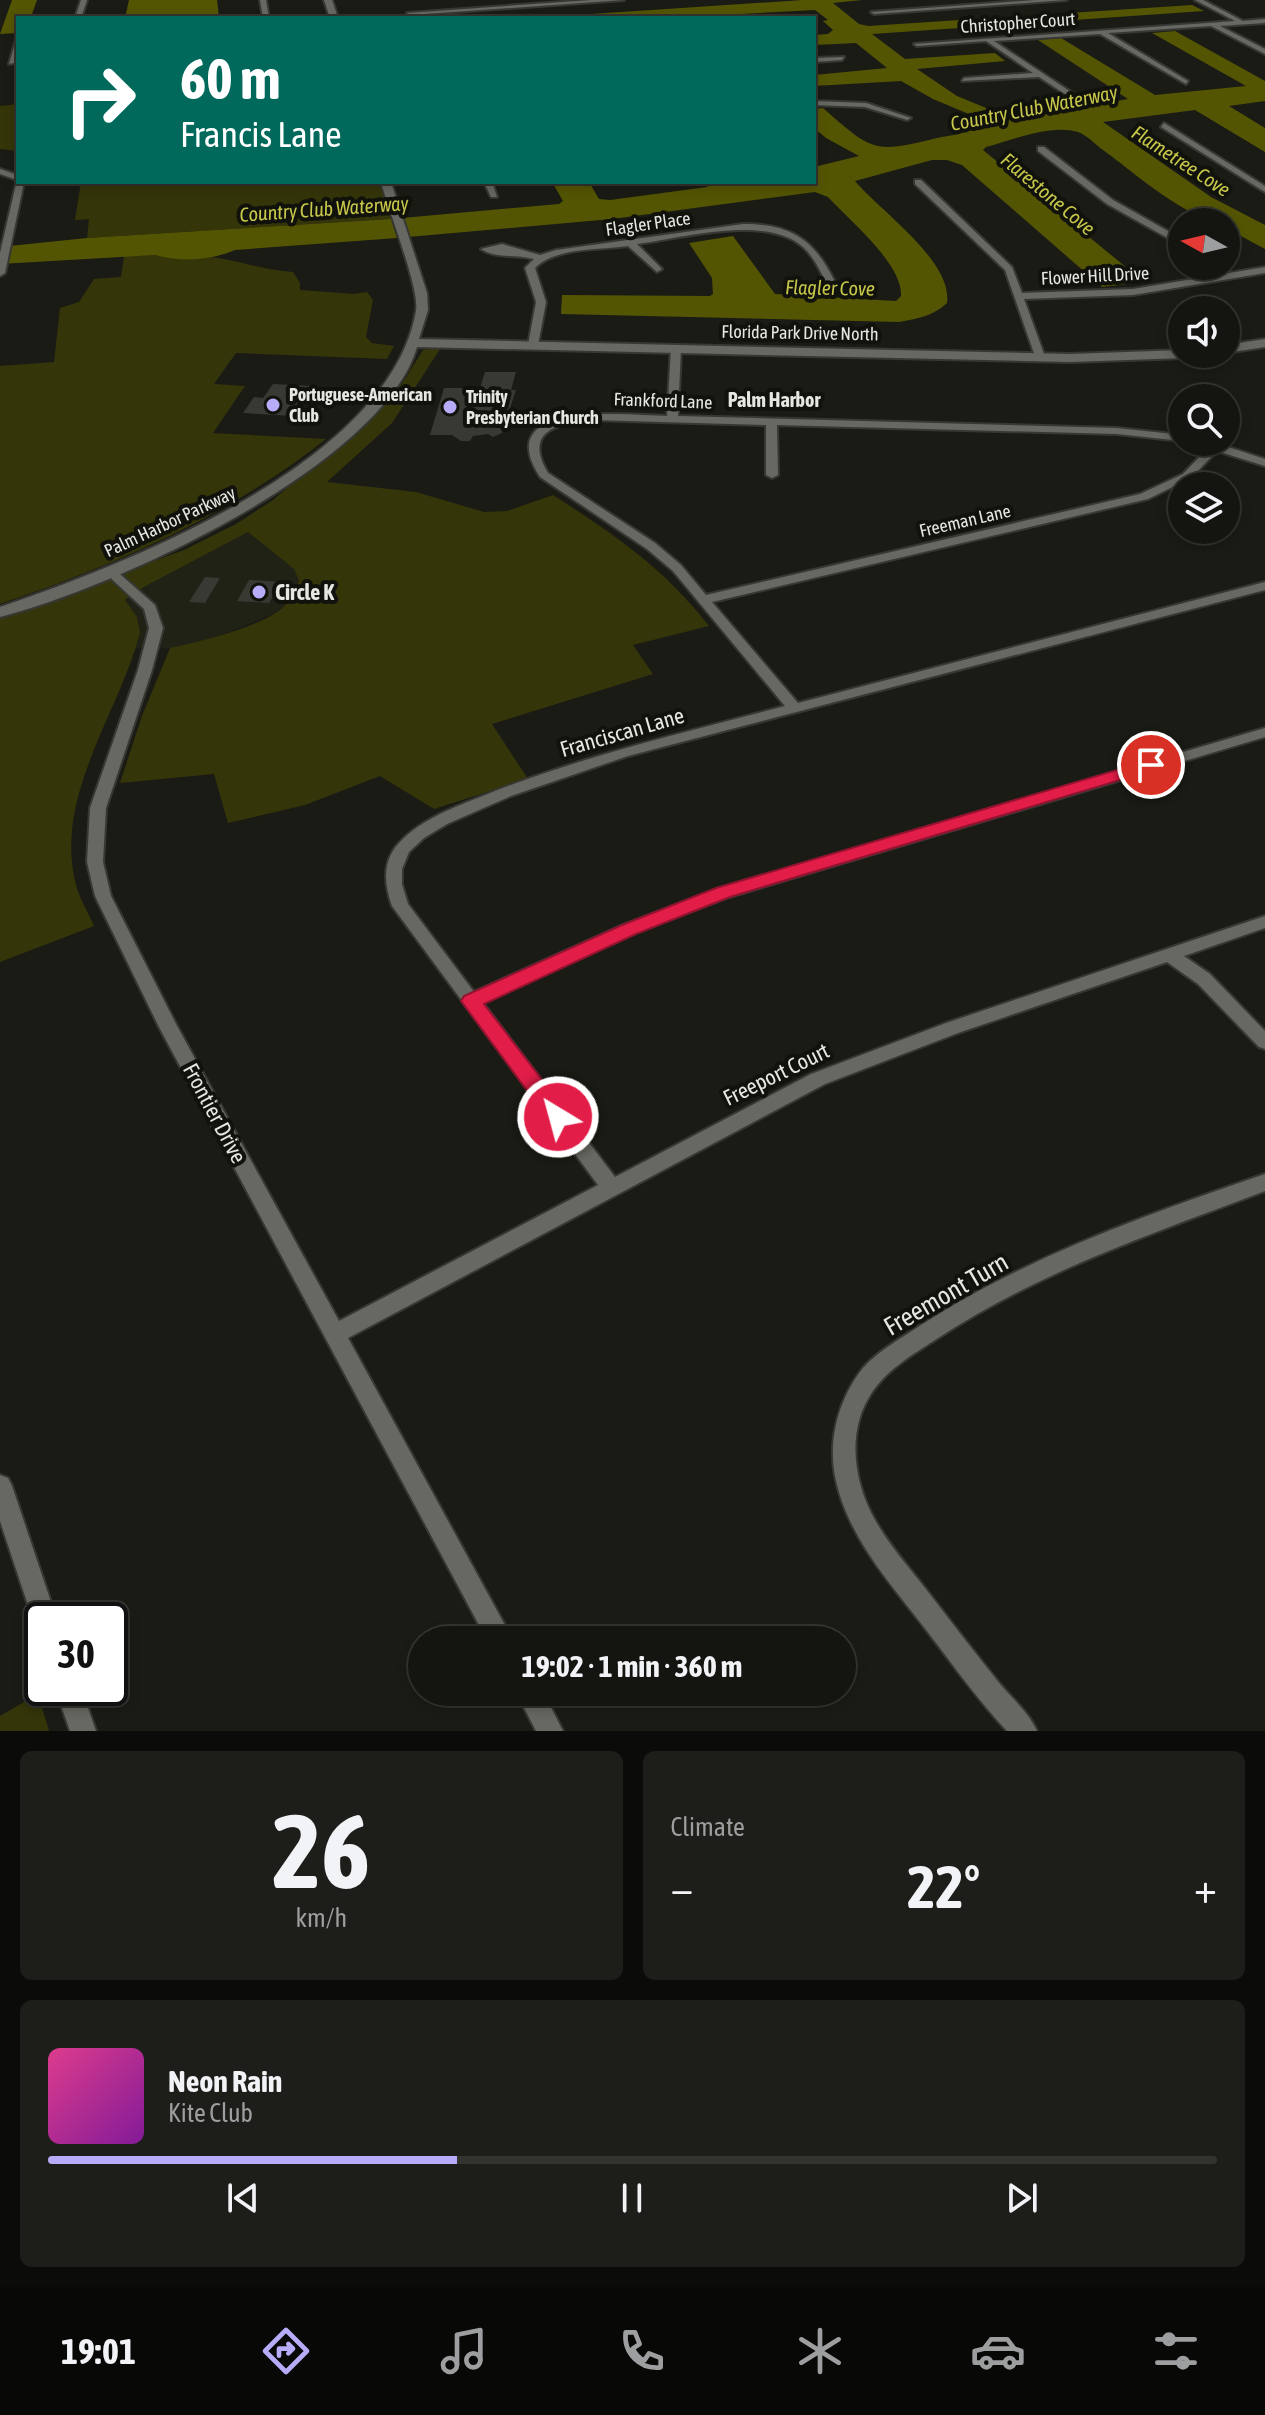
<!DOCTYPE html>
<html lang="en">
<head>
<meta charset="utf-8">
<style>
	body { margin:0; font-family:"Asap Condensed",sans-serif; background:#1d1d19; color:#f1f3f6; height:100vh; display:flex; flex-direction:column; font-size:30px; white-space:nowrap }
	* { box-sizing:border-box; margin:0 }
	p { font-size:26px; color:#9d9e9f }
	.icon { flex:none; width:44px; height:44px; fill:none; stroke:currentColor; stroke-width:2; stroke-linecap:round; stroke-linejoin:round }
	.map { position:relative; height:1731px; overflow:hidden }
	.side { display:flex; flex-direction:column; gap:20px; padding:20px; background:#0b0b09; flex:1 }
	.side>* { flex:none }
	.hud { position:absolute; left:16px; top:16px; width:800px; height:168px; border-radius:0px; box-shadow:0 4px 12px #0003,0 0 0 2px #333330; background:#00695c; color:#fff; overflow:hidden }
	.needle { width:52px; rotate:278deg }
	.fabs { position:absolute; left:1168px; top:208px; display:grid; gap:16px }
	.fabs a { display:grid; place-items:center; width:72px; height:72px; border-radius:50%; background:#141410; box-shadow:0 4px 12px #0003,0 0 0 2px #333330; font-size:40px }
	.speed { position:absolute; left:24px; top:1602px; display:flex; gap:16px; font-size:40px; font-weight:700; text-align:center }
	.speed>* { display:grid; place-content:center; width:104px; height:104px; border-radius:50%; background:#141410; box-shadow:0 4px 12px #0003,0 0 0 2px #333330; line-height:1 }
	.speed .limit { border:4px solid #111; border-radius:12px; background:#fff; color:#111 }
	.pin { position:absolute; display:grid; place-items:center; width:68px; height:68px; color:#fff; margin:-34px; border:4px solid #fff; border-radius:50%; box-shadow:0 2px 8px #0007 }
	.me { position:absolute; width:88px; margin:-44px; rotate:323deg; stroke-linejoin:round; filter:drop-shadow(0 0 6px #0008) }
	.turn { display:flex; align-items:center; gap:28px; height:168px; padding:0 32px; font-size:36px }
	.turn .icon { width:104px; height:104px; stroke-width:2.5 }
	.turn b { display:block; font-size:56px; line-height:68px }
	.big { font-size:60px; font-weight:700; line-height:1.1 }
	.side .widget { flex:1; display:flex; flex-direction:column; justify-content:center; gap:12px; min-width:0; padding:0 28px; border-radius:12px; background:#1d1d19 }
	.side .dial { align-items:center; gap:0 }
	.dial b { font-size:104px; line-height:1 }
	.song { display:flex; align-items:center; gap:24px }
	.cover { width:96px; height:96px; border-radius:12px; background:linear-gradient(135deg,hsl(330 70% 55%),hsl(290 70% 35%)) }
	.played { height:8px; border-radius:4px; background:linear-gradient(90deg,#b6acf8 35%,#333330 35%) }
	.keys { display:flex; justify-content:space-around; direction:ltr }
	.heat { display:flex; justify-content:space-between; align-items:center; font-size:44px; direction:ltr }
	.side .tiles { flex:1; display:grid; gap:20px; grid-template-columns:1fr 1fr }
	.widget:last-child { grid-column:span 2 }
	.trip { position:absolute; left:408px; top:1626px; width:448px; height:80px; border-radius:40px; background:#141410; box-shadow:0 4px 12px #0003,0 0 0 2px #333330; font-weight:700; line-height:80px; text-align:center }
	.tab-bar { display:flex; height:128px; justify-content:space-around; align-items:center; background:#080806; color:#9d9e9f }
	.tab-bar .icon { width:56px; height:56px }
	.tab-bar .on { color:#b6acf8 }
	.tab-bar b { font-size:36px; color:#f1f3f6 }
	.map>svg:first-child { display:block }
	.built { fill:#212216 }
	.green { fill:#35350a }
	.water { fill:#545503 }
	.building { fill:#383933 }
	.lines { fill:none; stroke-linecap:round; stroke-linejoin:round }
	.street-casing { stroke:#373734; stroke-width:4 }
	.secondary-casing { stroke:#373734; stroke-width:4 }
	.street { fill:#686862; fill-rule:evenodd }
	.secondary { fill:#686862; fill-rule:evenodd }
	.route { fill:#e11d48; stroke:#92132f; stroke-width:2 }
	.poi-dot { fill:#b6acf8; stroke:#12120d; stroke-width:3 }
	.labels { text-anchor:middle; stroke-width:8; stroke-linejoin:round; paint-order:stroke }
	.far-street-label { font-size:18px; fill:#e6e6e2; stroke:#12120d }
	.far-poi-label { font-size:18px; font-weight:bold; fill:#e6e6e2; stroke:#12120d; text-anchor:start }
	.far-water-label { font-size:20px; font-style:italic; fill:#c7c84a; stroke:#12120d }
	.far-neighbourhood-label { font-size:20px; font-weight:bold; fill:#e6e6e2; stroke:#12120d }
	.poi-label { font-size:22px; font-weight:bold; fill:#e6e6e2; stroke:#12120d; text-anchor:start }
	.street-label { font-size:22px; fill:#e6e6e2; stroke:#12120d }
	.near-street-label { font-size:26px; fill:#e6e6e2; stroke:#12120d }
</style>
</head>
<body>
<div class="map">
<svg width="1265" height="1731" viewBox="0 0 1265 1731">
	<rect width="100%" height="100%" fill="#1b1b16"/>
	<polygon class="built" points="248,532 294,569 299,581 286,605 272,614 216,638 170,648 136,648 140,633 137,617 125,601 142,588"/>
	<g class="green">
		<polygon points="18,104 18,151 0,149 0,106"/>
		<polygon points="81,182 379,182 391,219 87,238 89,219 75,220"/>
		<path d="M 155,255 C 179,261 201,254 224,259 C 249,264 267,270 293,272 L 300,283 L 300,290 L 354,294 L 367,292 L 373,300 L 366,337 L 372,343 L 394,346 L 387,359 L 236,353 L 214,384 L 245,386 L 213,433 L 326,439 C 229,516 116,565 0,604 L 0,366 L 54,362 L 60,308 L 79,302 L 94,279 L 121,277 L 124,256 Z"/>
		<path d="M 442,346 L 392,423 L 327,482 L 416,492 L 484,512 L 507,511 L 553,495 C 615,535 664,568 709,626 L 633,645 L 653,674 L 492,724 L 528,779 L 434,809 L 380,776 L 305,805 L 228,823 L 214,774 L 120,783 L 142,716 L 170,648 C 198,642 269,626 287,603 C 291,597 295,588 299,581 L 294,569 L 248,532 L 142,588 L 125,600 L 137,617 L 140,633 C 119,713 55,794 75,881 C 78,896 88,912 94,926 L 0,962 L 0,617 L 184,550 L 236,524 L 273,500 L 376,413 L 395,395 L 423,350 Z"/>
		<polygon points="38,1694 49,1731 0,1731 0,1716"/>
	</g>
	<g class="water">
		<polygon points="12,0 37,0 32,14 37,16 18,18 18,33 0,34"/>
		<polygon points="129,0 217,0 219,18 125,18"/>
		<path d="M 803,0 L 862,0 L 833,3 L 859,24 L 868,26 L 1192,5 L 1204,11 L 872,34 L 905,59 L 995,53 L 1005,61 L 917,69 L 957,96 L 991,110 L 1014,115 L 1036,115 L 1128,99 L 1038,40 L 1061,38 L 1155,95 L 1246,86 L 1152,33 L 1175,31 L 1265,81 L 1265,101 L 1229,106 L 1265,128 L 1265,152 L 1195,110 L 1103,122 L 1211,197 L 1265,225 L 1265,249 L 1226,228 L 1226,222 C 1188,222 1134,172 1103,150 C 1096,145 1087,135 1078,132 C 1050,124 1013,140 986,147 L 983,150 L 1144,282 L 1102,287 L 962,165 L 947,160 L 932,160 L 855,181 C 880,211 953,261 947,303 C 933,316 917,319 899,322 L 561,314 L 562,295 L 710,296 L 713,294 L 712,278 L 689,243 L 733,236 L 775,294 L 896,301 L 901,296 C 903,264 849,220 828,197 L 815,192 L 612,219 L 408,237 L 402,218 L 559,204 L 563,201 L 552,182 L 589,182 L 599,199 L 610,200 L 707,187 L 711,182 L 814,182 L 814,167 L 859,156 L 826,138 L 814,128 L 814,109 L 823,108 C 872,151 874,154 937,138 C 951,135 969,134 979,124 L 976,117 L 933,99 L 901,81 L 814,86 L 814,75 L 887,68 L 856,43 L 814,45 L 815,35 L 828,34 L 833,30 L 823,21 L 828,20 L 815,10 L 666,18 L 531,18 Z"/>
		<path d="M 391,219 L 397,238 L 235,250 C 208,261 182,262 155,255 L 0,264 L 0,247 L 87,238 Z"/>
	</g>
	<g class="building">
		<polygon points="485,372 516,372 511,390 516,390 502,433 493,437 488,434 473,436 470,441 461,441 452,435 430,435 444,388 480,388"/>
		<polygon points="273,384 310,386 292,416 243,413 254,397 263,398"/>
		<polygon points="205,577 220,578 205,603 189,602"/>
		<polygon points="249,580 281,582 269,603 237,601"/>
	</g>
	<g class="lines">
		<g class="street-casing">
			<g id="street">
				<polygon points="81,0 87,0 81,18 75,18"/>
				<polygon points="260,0 266,0 269,18 263,18"/>
				<polygon points="591,0 624,0 410,15 407,13"/>
				<polygon points="1035,0 1067,0 874,14 871,12"/>
				<polygon points="1195,0 1203,0 1243,21 1265,19 1265,23 1220,26 1265,49 1265,54 1211,26 1108,33 1188,81 1186,84 1100,34 994,41 1074,94 1071,98 1039,77 962,81 964,78 1033,73 986,41 917,46 914,44 1235,21"/>
				<polygon points="18,41 14,63 9,64 15,43"/>
				<polygon points="844,57 842,60 814,62 814,58"/>
				<polygon points="814,101 866,103 911,118 907,120 865,107 814,105"/>
				<polygon points="1164,123 1265,186 1265,192 1161,127"/>
				<polygon points="1038,147 1044,147 1113,200 1182,239 1182,246 1107,204 1038,151"/>
				<polygon points="0,169 18,175 18,182 24,182 5,273 0,276 0,253 17,180 0,174"/>
				<polygon points="915,180 921,180 1012,267 1022,293 1133,289 1265,267 1265,273 1133,295 1024,299 1045,357 1036,359 1005,270 915,184"/>
				<polygon points="484,182 492,182 497,197 491,197"/>
				<path d="M 743,224 C 791,224 814,239 835,282 L 827,284 C 820,271 814,257 803,247 C 766,214 682,238 637,244 L 662,269 L 657,272 L 628,246 C 599,250 556,247 535,268 L 546,302 L 538,345 L 533,348 L 528,345 L 536,302 L 525,268 L 534,259 C 516,254 496,259 481,249 L 502,244 L 540,255 L 556,250 Z"/>
				<path d="M 676,345 L 681,348 L 678,416 L 1117,428 L 1182,435 L 1182,441 L 1117,434 L 777,425 L 778,475 L 772,478 L 766,475 L 766,425 L 593,420 C 557,423 523,431 548,473 L 655,543 L 681,565 L 706,595 L 1140,494 L 1183,474 L 1208,448 L 1195,442 L 1216,443 L 1265,459 L 1265,466 L 1217,451 L 1191,478 L 1148,499 L 712,602 L 798,703 L 1265,582 L 1265,590 L 628,756 L 511,796 L 447,824 L 424,838 L 409,852 L 402,869 L 402,884 L 408,904 L 474,992 L 623,925 L 717,889 L 1265,728 L 1265,737 L 729,897 L 635,933 L 483,1003 L 615,1177 L 811,1074 L 946,1023 L 1265,916 L 1265,928 L 1184,956 L 1210,974 L 1265,1031 L 1265,1049 L 1259,1047 L 1198,984 L 1167,962 L 958,1033 L 825,1084 L 348,1338 L 513,1640 L 487,1640 L 159,1027 L 95,896 L 87,862 L 90,808 L 138,670 L 149,628 L 144,609 L 103,571 L 109,567 L 113,568 L 155,605 L 163,628 L 152,670 L 106,808 L 103,862 L 111,896 L 177,1026 L 339,1321 L 598,1185 L 392,906 C 384,884 382,861 399,843 C 421,819 455,807 485,795 C 582,756 684,733 785,706 L 673,571 L 647,549 L 540,477 C 489,399 626,415 667,416 L 671,348 Z"/>
				<path d="M 1265,1174 L 1265,1191 C 1152,1234 1037,1272 935,1340 C 912,1355 886,1370 871,1394 C 846,1432 854,1483 875,1520 C 889,1545 908,1566 925,1588 C 949,1619 972,1649 996,1679 C 1009,1696 1029,1712 1037,1731 L 1007,1731 C 978,1700 953,1665 927,1631 C 891,1584 847,1537 835,1476 C 828,1439 839,1398 863,1368 C 879,1350 902,1338 921,1325 C 1026,1257 1148,1214 1265,1174 Z"/>
				<polygon points="0,1475 8,1478 12,1486 57,1620 42,1620 42,1631 36,1629 0,1521"/>
				<polygon points="55,1688 81,1688 96,1731 70,1731"/>
				<polygon points="516,1692 543,1692 563,1731 536,1731"/>
			</g>
		</g>
		<g class="secondary-casing">
			<g id="secondary">
				<polygon points="324,0 332,0 338,18 330,18"/>
				<path d="M 381,182 L 391,182 L 427,293 L 428,310 L 419,339 L 1070,354 L 1182,350 L 1182,354 L 1191,354 L 1185,358 L 1070,362 L 417,347 C 382,466 114,588 0,617 L 0,607 C 129,563 390,462 416,311 C 420,289 388,209 381,182 Z"/>
				<polygon points="1265,339 1265,347 1226,353 1226,345"/>
			</g>
		</g>
		<use href="#street" class="street"/>
		<use href="#secondary" class="secondary"/>
	</g>
	<polygon class="route" points="1151,760 1157,762 1160,765 1157,769 730,897 636,934 484,1004 566,1111 569,1117 566,1123 558,1126 551,1123 461,1001 464,996 622,925 716,888"/>
	<g class="poi-dot">
		<circle cx="273" cy="405" r="8"/>
		<circle cx="450" cy="407" r="8"/>
		<circle cx="259" cy="592" r="8"/>
	</g>
	<g class="labels">
		<g class="far-street-label">
			<text transform="translate(1018 23) rotate(-4)" y="6">Christopher Court</text>
			<text transform="translate(648 224) rotate(-8)" y="6">Flagler Place</text>
			<text transform="translate(1095 276) rotate(-3)" y="6">Flower Hill Drive</text>
			<text transform="translate(800 333) rotate(1)" y="6">Florida Park Drive North</text>
			<text transform="translate(663 401) rotate(2)" y="6">Frankford Lane</text>
			<text transform="translate(965 521) rotate(-13)" y="6">Freeman Lane</text>
			<text transform="translate(170 522) rotate(-25)" y="6">Palm Harbor Parkway</text>
		</g>
		<g class="far-poi-label">
			<text x="289" y="401">Portuguese-American<tspan x="289" dy="21">Club</tspan></text>
			<text x="466" y="403">Trinity<tspan x="466" dy="21">Presbyterian Church</tspan></text>
		</g>
		<g class="far-water-label">
			<text transform="translate(1034 108) rotate(-11)" y="7">Country Club Waterway</text>
			<text transform="translate(1181 161) rotate(33)" y="7">Flametree Cove</text>
			<text transform="translate(1048 194) rotate(40)" y="7">Flarestone Cove</text>
			<text transform="translate(324 209) rotate(-4)" y="7">Country Club Waterway</text>
			<text transform="translate(830 288) rotate(1)" y="7">Flagler Cove</text>
		</g>
		<g class="far-neighbourhood-label">
			<text x="774" y="407">Palm Harbor</text>
		</g>
		<g class="poi-label">
			<text x="275" y="600">Circle K</text>
		</g>
		<g class="street-label">
			<text transform="translate(622 732) rotate(-16)" y="8">Franciscan Lane</text>
			<text transform="translate(776 1074) rotate(-26)" y="8">Freeport Court</text>
			<text transform="translate(215 1113) rotate(62)" y="8">Frontier Drive</text>
		</g>
		<g class="near-street-label">
			<text transform="translate(946 1294) rotate(-30)" y="9">Freemont Turn</text>
		</g>
	</g>
</svg>
<div class="fabs">
<a><svg class="needle" viewBox="-14 -14 28 28"><path d="M0-13l5 13h-10z" fill="#e53935"/><path d="M0 13l5-13h-10z" fill="#9d9e9f"/></svg></a>
<a><svg class="icon" aria-label="sound" viewBox="0 0 24 24"><path d="M4 9h4l5-4v14l-5-4H4zM17 9q2 3 0 6"/></svg></a>
<a><svg class="icon" aria-label="search" viewBox="0 0 24 24"><circle cx="10" cy="10" r="6"/><path d="M15 15l6 6"/></svg></a>
<a><svg class="icon" aria-label="layers" viewBox="0 0 24 24"><path d="M12 4l9 5-9 5-9-5zM3 14l9 5 9-5"/></svg></a>
</div>
<div class="speed"><div class="limit">30</div></div>
<div class="pin" style="left:1151px;top:765px;background:#d93025"><svg class="icon" aria-label="arrive" viewBox="0 0 24 24"><path d="M6 21V4h12l-3 4 3 4H6"/></svg></div>
<svg class="me" style="left:558px;top:1117px" viewBox="-20 -20 40 40"><circle r="17" fill="#e11d48" stroke="#fff" stroke-width="3"/><path d="M0-11L8 9 0 5-8 9z" fill="#fff"/></svg>
<div class="trip">19:02 · 1 min · 360 m</div>
<div class="hud">
<div class="turn"><svg class="icon" aria-label="right" viewBox="0 0 24 24"><path d="M7 20v-9h11M14 6l5 5-5 5"/></svg><div><b>60 m</b>Francis Lane</div></div>
</div>
</div>
<section class="side">
<div class="tiles">
<div class="widget dial"><b>26</b><p>km/h</p></div>
<div class="widget"><p>Climate</p>
<div class="heat"><a>−</a><b class="big">22°</b><a>+</a></div>
</div>
<div class="widget">
<div class="song"><i class="cover"></i><div><b>Neon Rain</b><p>Kite Club</p></div></div>
<div class="played"></div>
<div class="keys"><svg class="icon" aria-label="previous" viewBox="0 0 24 24"><path d="M18 5L8 12l10 7zM5 5v14"/></svg><svg class="icon" aria-label="pause" viewBox="0 0 24 24"><path d="M8 5v14M16 5v14"/></svg><svg class="icon" aria-label="next" viewBox="0 0 24 24"><path d="M6 5l10 7-10 7zM19 5v14"/></svg></div>
</div>
</div>
</section>
<nav class="tab-bar">
<b>19:01</b>
<svg class="icon on" aria-label="directions" viewBox="0 0 24 24"><path d="M12 3l9 9-9 9-9-9zM9 14v-3h6M13 9l2 2-2 2"/></svg>
<svg class="icon" aria-label="music" viewBox="0 0 24 24"><path d="M9 18V5l10-2v13"/><circle cx="6" cy="18" r="3"/><circle cx="16" cy="16" r="3"/></svg>
<svg class="icon" aria-label="phone" viewBox="0 0 24 24"><path d="M5 4h4l2 5-3 2q2 4 5 5l2-3 5 2v4C11 20 4 13 5 4z"/></svg>
<svg class="icon" aria-label="climate" viewBox="0 0 24 24"><path d="M12 3v18M4 7l16 10M4 17L20 7"/></svg>
<svg class="icon" aria-label="car" viewBox="0 0 24 24"><path d="M5 17H2v-5l4-1 3-4h7l3 4 3 1v5h-3M9 17h6M6 11h13"/><circle cx="7" cy="17" r="2"/><circle cx="17" cy="17" r="2"/></svg>
<svg class="icon" aria-label="filters" viewBox="0 0 24 24"><path d="M4 7h16M4 17h16"/><circle cx="9" cy="7" r="2"/><circle cx="15" cy="17" r="2"/></svg>
</nav>
</body>
</html>
